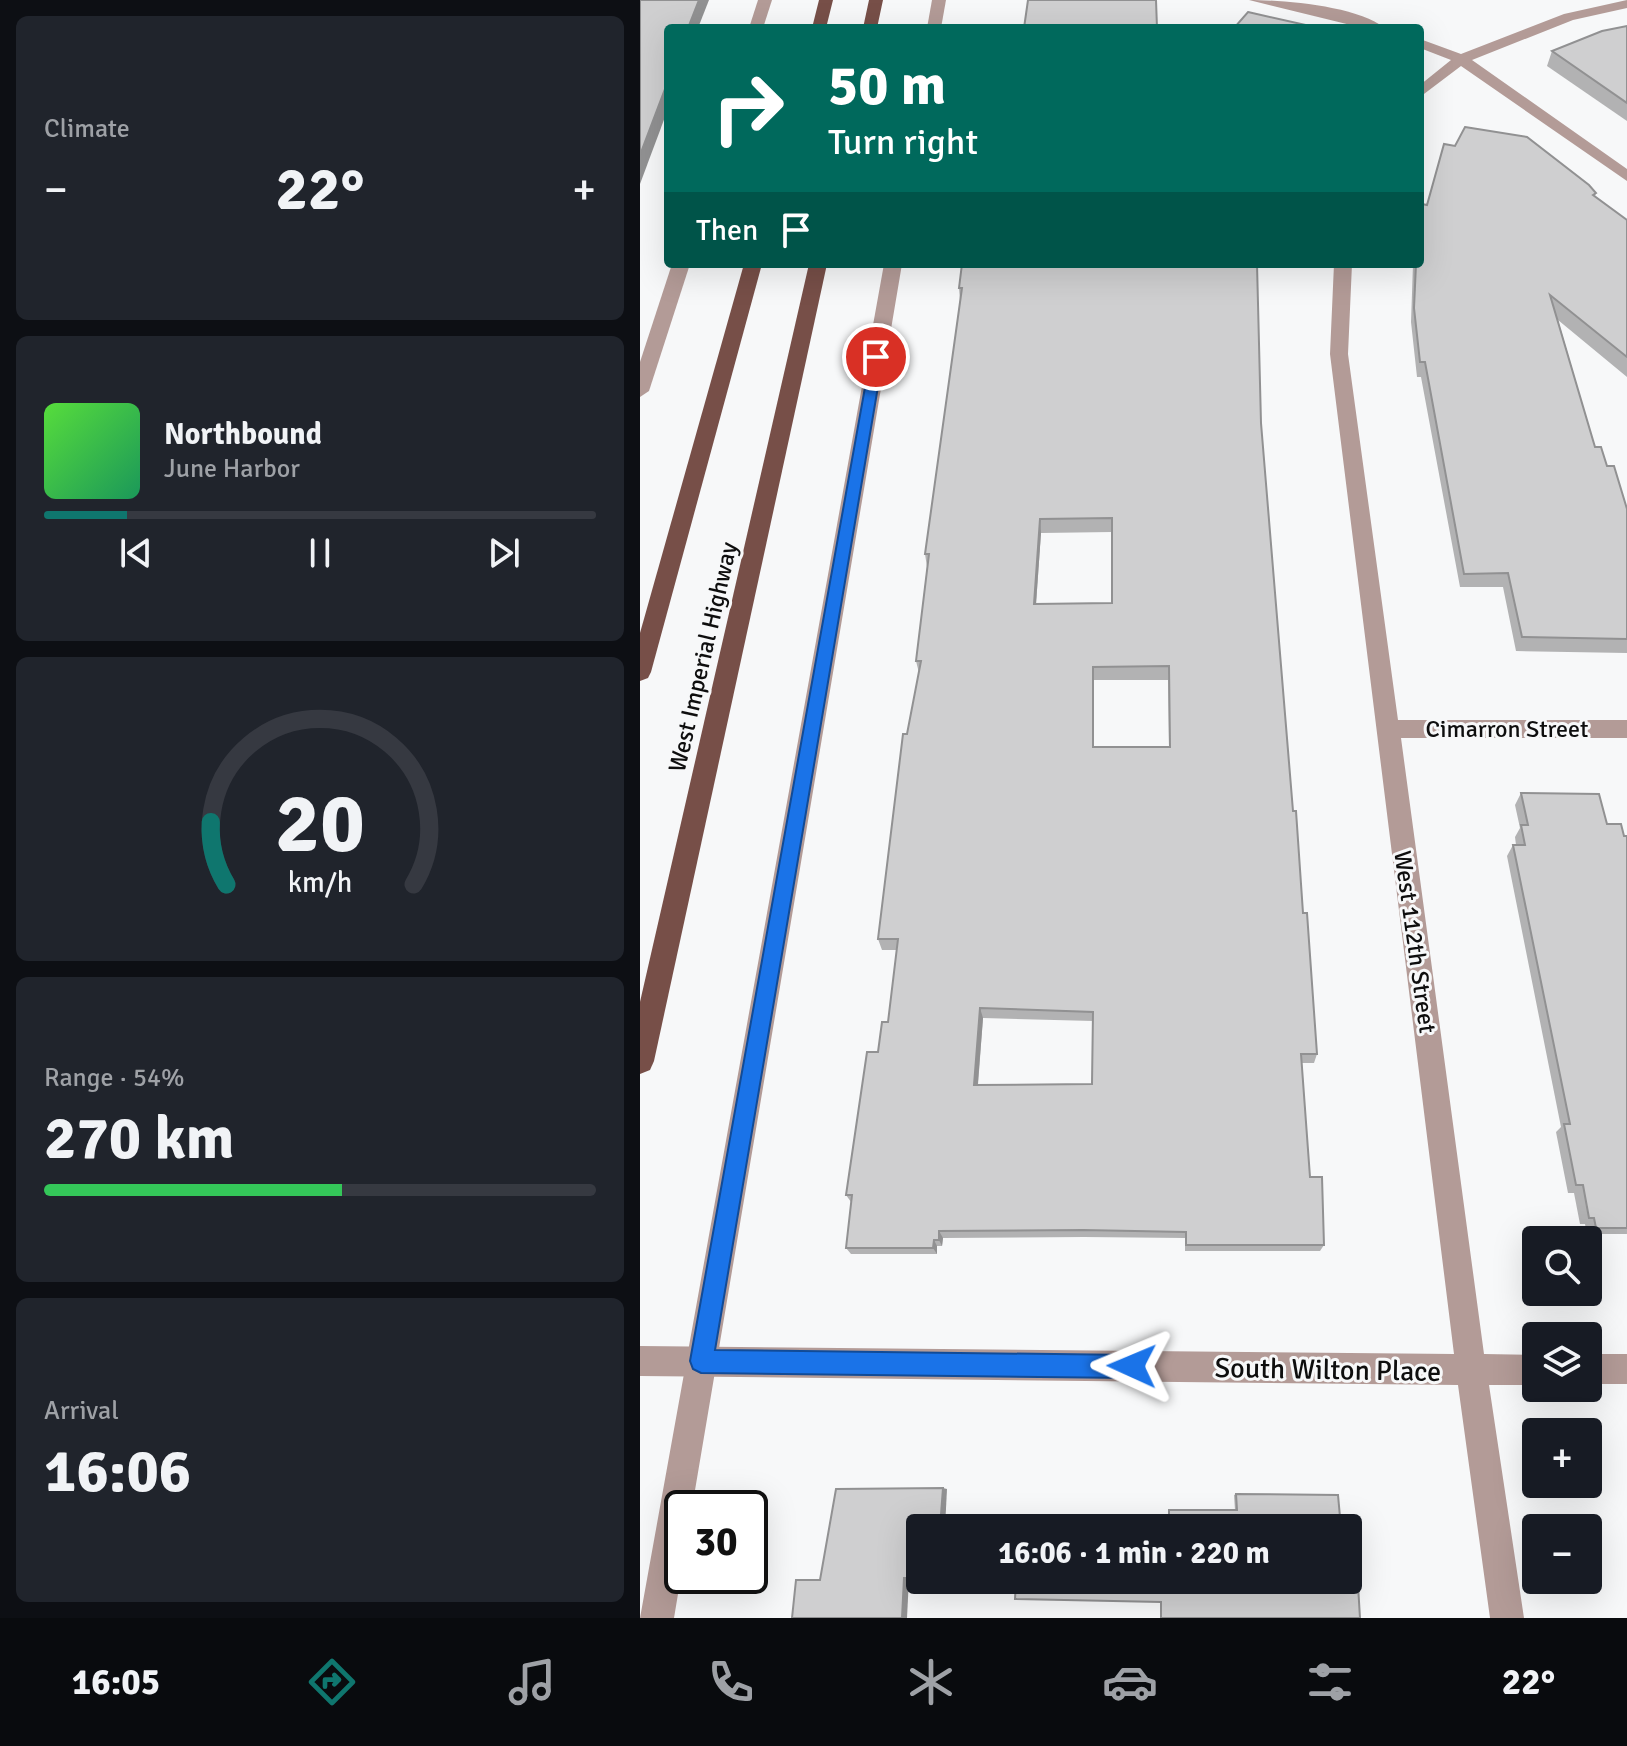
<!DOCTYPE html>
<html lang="en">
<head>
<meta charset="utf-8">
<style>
	body { margin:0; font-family:Signika,sans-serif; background:#20242c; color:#f1f3f6; height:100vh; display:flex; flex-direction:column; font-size:30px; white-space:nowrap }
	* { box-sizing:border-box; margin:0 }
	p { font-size:26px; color:#9ea1a6 }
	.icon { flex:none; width:44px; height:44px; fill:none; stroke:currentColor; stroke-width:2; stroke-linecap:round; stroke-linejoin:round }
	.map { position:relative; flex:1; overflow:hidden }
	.details { display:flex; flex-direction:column; gap:16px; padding:16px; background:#0d0f14; width:640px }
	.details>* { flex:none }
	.banner { position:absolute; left:24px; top:24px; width:760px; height:244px; border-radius:8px; box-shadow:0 8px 32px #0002; background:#00695c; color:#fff; overflow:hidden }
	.tools { position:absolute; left:882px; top:1226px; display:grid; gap:16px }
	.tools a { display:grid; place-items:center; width:80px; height:80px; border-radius:8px; background:#171b24; box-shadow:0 8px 32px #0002; font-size:40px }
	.speed { position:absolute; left:24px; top:1490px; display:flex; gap:16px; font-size:40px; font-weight:700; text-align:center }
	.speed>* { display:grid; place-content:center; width:104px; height:104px; border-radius:50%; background:#171b24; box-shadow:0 8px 32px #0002; line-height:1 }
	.speed .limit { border:4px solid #111; border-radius:12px; background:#fff; color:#111 }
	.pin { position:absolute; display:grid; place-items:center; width:68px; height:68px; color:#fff; margin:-34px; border:4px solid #fff; border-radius:50%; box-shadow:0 2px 8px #0007 }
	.me { position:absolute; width:88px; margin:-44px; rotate:271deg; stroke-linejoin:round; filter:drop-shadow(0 0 6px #0008) }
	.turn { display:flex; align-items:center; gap:28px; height:168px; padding:0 32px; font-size:36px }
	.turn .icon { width:104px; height:104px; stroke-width:2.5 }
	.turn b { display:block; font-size:56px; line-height:68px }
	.then { display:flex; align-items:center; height:76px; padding:0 32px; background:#0003; gap:16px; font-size:30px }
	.big { font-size:60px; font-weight:700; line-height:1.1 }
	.details .card { flex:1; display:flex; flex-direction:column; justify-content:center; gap:12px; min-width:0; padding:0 28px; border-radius:12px; background:#20242c }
	.details .dial { align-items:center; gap:0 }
	.dial svg { height:208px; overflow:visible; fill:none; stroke:#363941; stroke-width:7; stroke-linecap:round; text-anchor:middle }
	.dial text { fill:#f1f3f6; stroke:none }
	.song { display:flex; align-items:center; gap:24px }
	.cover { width:96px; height:96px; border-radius:12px; background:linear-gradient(135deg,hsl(110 70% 55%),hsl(150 70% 35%)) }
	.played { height:8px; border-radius:4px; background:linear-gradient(90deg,#0f766e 15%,#363941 15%) }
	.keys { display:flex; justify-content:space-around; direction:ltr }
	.heat { display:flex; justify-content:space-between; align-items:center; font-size:44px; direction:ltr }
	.charge { height:12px; border-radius:6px; background:linear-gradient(90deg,#34c759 54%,#363941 0) }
	.trip { position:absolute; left:266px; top:1514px; width:456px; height:80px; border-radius:8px; background:#171b24; box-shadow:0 8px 32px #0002; font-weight:700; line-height:80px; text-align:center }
	.tabs { display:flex; height:128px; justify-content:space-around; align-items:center; background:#090b0e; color:#9ea1a6 }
	.tabs .icon { width:56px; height:56px }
	.tabs .current { color:#0f766e }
	.tabs b { font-size:36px; color:#f1f3f6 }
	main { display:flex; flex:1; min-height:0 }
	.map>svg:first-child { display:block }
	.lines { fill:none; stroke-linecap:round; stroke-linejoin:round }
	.lane { fill:#b39b97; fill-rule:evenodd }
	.street { fill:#b39b97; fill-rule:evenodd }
	.primary { fill:#774f48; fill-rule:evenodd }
	.wall { fill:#b2b2b3; fill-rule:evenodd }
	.shaded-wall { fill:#919192 }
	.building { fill:#cfcfd0; stroke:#919192; stroke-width:2; fill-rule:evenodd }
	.route { fill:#1a73e8; stroke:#114b97; stroke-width:2 }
	.labels { text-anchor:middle; stroke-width:6; stroke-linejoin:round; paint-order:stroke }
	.street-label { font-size:24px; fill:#0e0e0e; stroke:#f7f8f9 }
	.near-street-label { font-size:28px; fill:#0e0e0e; stroke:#f7f8f9 }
</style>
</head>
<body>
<main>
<section class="details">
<div class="card"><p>Climate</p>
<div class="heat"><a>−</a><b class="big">22°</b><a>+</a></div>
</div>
<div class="card">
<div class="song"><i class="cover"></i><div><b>Northbound</b><p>June Harbor</p></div></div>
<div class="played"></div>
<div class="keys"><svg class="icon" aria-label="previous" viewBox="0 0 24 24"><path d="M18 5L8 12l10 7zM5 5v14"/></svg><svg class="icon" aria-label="pause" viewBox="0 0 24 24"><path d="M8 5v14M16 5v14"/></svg><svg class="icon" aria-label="next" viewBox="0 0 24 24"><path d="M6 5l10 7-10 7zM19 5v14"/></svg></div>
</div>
<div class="card dial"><svg viewBox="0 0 100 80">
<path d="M14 69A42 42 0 1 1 86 69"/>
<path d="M14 69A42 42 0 0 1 8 45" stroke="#0f766e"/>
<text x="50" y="56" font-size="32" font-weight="700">20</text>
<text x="50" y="72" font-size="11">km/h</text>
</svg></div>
<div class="card"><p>Range · 54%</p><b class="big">270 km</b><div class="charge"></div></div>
<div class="card"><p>Arrival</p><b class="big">16:06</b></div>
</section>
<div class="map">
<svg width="987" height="1618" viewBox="0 0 987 1618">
	<rect width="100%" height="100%" fill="#f7f8f9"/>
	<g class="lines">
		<g class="lane">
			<polygon points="118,0 132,0 123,28 109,28"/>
			<polygon points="292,0 306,0 301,28 287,28"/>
			<polygon points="32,264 50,264 9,391 0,397 0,362"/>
			<polygon points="244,264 262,264 52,1508 42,1508 42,1570 34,1618 0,1618"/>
		</g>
		<g class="street">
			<path d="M 609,0 C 643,0 718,6 744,28 L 723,28 Z"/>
			<polygon points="987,0 987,8 933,20 832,60 987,169 987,181 821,66 780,97 780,85 811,60 780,48 780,39 821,54 924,14"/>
			<polygon points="694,264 712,264 708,354 758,720 987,720 987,738 761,738 844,1354 896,1355 896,1385 849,1385 884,1618 850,1618 818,1385 0,1376 0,1346 814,1354 690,354"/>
			<rect x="948" y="1354" width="39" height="30"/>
		</g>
		<g class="primary">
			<polygon points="179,0 193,0 186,28 172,28"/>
			<polygon points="229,0 243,0 237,28 223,28"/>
			<polygon points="104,264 122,264 11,672 8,678 0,681 0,633"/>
			<polygon points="169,264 187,264 14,1061 10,1070 0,1074 0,1002"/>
		</g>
	</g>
	<g class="wall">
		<polygon points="987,26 987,121 907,66 912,51"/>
		<polygon points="815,146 956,193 955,196 987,220 987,377 918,320 955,447 967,466 987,509 987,653 876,651 863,587 820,587 781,377 777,377 771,322 773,264 780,264 787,205"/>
		<path d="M 617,273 L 621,423 L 653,811 L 677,1054 L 674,1063 L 662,1063 L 670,1177 L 684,1245 L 680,1251 L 545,1251 L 545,1238 L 444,1237 L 303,1238 L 302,1246 L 297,1246 L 297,1254 L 211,1254 L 206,1248 L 211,1202 L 206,1195 L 238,1052 L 248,1022 L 257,950 L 242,950 L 238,939 L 267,734 L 279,673 L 276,661 L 287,567 L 285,554 L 320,300 L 319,288 ZM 472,532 L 472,603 L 396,604 L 401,533 ZM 454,680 L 528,680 L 529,747 L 454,747 ZM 343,1018 L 453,1021 L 452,1084 L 338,1085 Z"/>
		<polygon points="881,793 967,824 984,836 987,836 987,1234 947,1234 945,1224 940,1224 934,1193 928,1193 916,1132 921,1127 867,856 873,845 876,845 875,837 880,828 875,805"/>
		<polygon points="596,1494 698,1495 520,1522 528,1520 529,1510 595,1510 594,1495"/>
	</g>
	<g class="shaded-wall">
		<polygon points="59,0 69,0 58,28 48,28"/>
		<polygon points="28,81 28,109 0,184 0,155"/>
		<polygon points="400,519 401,533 395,618 394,604"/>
		<polygon points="340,1008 343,1018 337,1094 334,1085"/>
		<polygon points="299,1231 303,1238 302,1246 299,1240"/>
		<polygon points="294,1240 297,1246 297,1254 293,1248"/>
		<polygon points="303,1488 307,1489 305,1528 300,1528"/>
		<polygon points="274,1553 279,1553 277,1578 272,1578"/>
		<polygon points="264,1578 269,1578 267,1618 262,1618"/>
	</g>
	<g class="building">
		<polygon points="0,0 59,0 48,28 28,28 28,81 0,155"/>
		<polygon points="388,0 516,0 517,28 384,28"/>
		<polygon points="608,12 679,28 594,28"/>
		<polygon points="987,26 987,103 912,51 962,31"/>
		<polygon points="825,127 887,137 949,185 956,193 953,195 987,220 987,357 910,295 955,447 961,447 967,466 974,466 987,509 987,639 882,637 868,573 824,574 785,362 780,362 774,308 776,264 780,264 780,220 782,204 787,205 804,144 815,146"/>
		<path d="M 322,264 L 617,264 L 621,423 L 653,811 L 656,811 L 663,913 L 667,913 L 677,1054 L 661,1054 L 670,1177 L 682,1177 L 684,1245 L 546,1245 L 546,1232 L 443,1230 L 299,1231 L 299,1240 L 294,1240 L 293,1248 L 206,1248 L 212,1195 L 206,1195 L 227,1052 L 238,1052 L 242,1022 L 248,1022 L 258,939 L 238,939 L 263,734 L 267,734 L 281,661 L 276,661 L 289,554 L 285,554 L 322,288 L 319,288 ZM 472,518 L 472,603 L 394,604 L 400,519 ZM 529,666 L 530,747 L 453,747 L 453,667 ZM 340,1008 L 453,1012 L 452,1084 L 334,1085 Z"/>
		<polygon points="881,793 959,794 967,824 981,824 984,836 987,836 987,1228 956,1228 954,1218 949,1218 943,1185 936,1185 924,1124 930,1124 873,845 885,845 881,825 888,825"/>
		<polygon points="303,1488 300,1528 280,1528 280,1553 274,1553 272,1578 264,1578 262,1618 152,1618 156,1580 180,1580 196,1489"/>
		<polygon points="596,1494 698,1495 701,1528 377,1528 377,1523 520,1522 529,1520 529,1510 597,1510"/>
		<polygon points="708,1535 715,1535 720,1618 521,1618 521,1602 375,1599 376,1580 708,1580"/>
	</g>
	<polygon class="route" points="231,354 243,357 75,1350 492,1355 501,1358 504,1366 501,1375 492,1378 61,1373 53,1369 50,1361"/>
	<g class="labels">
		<g class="street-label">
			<text transform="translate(63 657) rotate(-77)" y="8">West Imperial Highway</text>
			<text x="867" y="737">Cimarron Street</text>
			<text transform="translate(775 942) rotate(82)" y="8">West 112th Street</text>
		</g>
		<g class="near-street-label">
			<text transform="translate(688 1369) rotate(1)" y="10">South Wilton Place</text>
		</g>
	</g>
</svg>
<div class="tools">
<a><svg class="icon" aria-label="search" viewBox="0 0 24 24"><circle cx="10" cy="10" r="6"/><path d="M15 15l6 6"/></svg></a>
<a><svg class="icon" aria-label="layers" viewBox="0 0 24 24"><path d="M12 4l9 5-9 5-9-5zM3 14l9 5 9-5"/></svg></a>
<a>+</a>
<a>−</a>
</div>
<div class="speed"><div class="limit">30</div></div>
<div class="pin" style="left:236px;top:357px;background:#d93025"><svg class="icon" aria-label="arrive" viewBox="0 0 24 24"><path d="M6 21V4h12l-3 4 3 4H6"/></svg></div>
<svg class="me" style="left:492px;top:1366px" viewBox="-20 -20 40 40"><path d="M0-17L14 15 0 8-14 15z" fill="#1a73e8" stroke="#fff" stroke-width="4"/></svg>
<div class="trip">16:06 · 1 min · 220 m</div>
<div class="banner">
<div class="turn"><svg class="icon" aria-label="right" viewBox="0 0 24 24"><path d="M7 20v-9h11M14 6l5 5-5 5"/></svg><div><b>50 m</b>Turn right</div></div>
<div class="then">Then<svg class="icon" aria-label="arrive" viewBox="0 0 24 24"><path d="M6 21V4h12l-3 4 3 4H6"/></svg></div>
</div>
</div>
</main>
<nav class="tabs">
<b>16:05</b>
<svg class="icon current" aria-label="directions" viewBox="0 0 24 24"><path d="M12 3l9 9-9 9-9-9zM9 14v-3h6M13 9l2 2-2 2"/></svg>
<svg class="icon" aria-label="music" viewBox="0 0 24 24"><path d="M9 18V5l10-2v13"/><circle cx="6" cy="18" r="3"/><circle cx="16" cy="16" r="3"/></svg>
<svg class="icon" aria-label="phone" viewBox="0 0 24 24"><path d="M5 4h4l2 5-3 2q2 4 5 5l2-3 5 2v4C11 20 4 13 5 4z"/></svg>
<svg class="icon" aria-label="climate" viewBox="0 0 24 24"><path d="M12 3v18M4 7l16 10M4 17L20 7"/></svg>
<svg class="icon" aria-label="car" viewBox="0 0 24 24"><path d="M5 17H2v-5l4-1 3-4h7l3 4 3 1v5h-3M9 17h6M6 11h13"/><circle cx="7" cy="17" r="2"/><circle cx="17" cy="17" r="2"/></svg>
<svg class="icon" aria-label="filters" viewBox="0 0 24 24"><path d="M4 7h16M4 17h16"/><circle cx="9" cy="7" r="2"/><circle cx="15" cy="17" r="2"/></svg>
<b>22°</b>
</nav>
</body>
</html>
